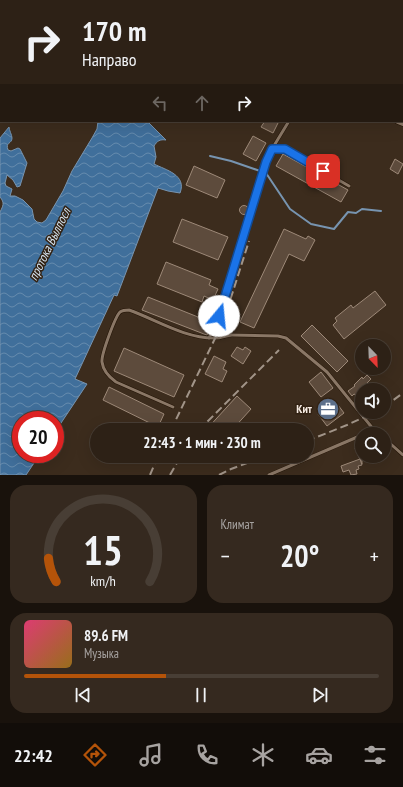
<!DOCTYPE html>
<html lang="ru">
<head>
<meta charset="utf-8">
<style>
	body { margin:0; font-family:"PT Sans Narrow",sans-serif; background:#35291f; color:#f1f3f6; height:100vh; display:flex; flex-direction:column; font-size:15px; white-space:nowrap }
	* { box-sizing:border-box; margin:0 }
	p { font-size:13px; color:#a7a3a1 }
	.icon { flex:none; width:22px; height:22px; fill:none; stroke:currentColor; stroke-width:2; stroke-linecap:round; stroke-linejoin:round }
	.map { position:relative; height:475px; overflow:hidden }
	.panel { display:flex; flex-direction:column; gap:10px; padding:10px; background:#19120c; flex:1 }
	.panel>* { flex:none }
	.top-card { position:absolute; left:0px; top:0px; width:403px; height:122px; box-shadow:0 4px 16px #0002,0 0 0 1px #483e35; background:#2d2116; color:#f1f3f6; overflow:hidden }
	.needle { width:26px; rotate:157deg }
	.controls { position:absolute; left:355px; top:339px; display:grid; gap:8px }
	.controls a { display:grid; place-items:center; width:36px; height:36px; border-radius:50%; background:#2d2116; box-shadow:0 4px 16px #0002,0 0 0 1px #483e35; font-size:20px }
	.speed { position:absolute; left:12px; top:411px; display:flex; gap:8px; font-size:20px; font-weight:700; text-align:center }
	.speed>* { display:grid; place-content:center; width:52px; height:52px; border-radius:50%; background:#2d2116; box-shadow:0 4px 16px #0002,0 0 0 1px #483e35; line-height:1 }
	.speed .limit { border:6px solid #d22; background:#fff; color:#111 }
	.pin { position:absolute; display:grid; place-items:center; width:34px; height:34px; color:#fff; margin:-17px; border-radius:8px; box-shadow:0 2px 6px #0006 }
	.me { position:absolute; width:44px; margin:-22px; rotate:17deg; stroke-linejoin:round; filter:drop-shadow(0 0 3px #0008) }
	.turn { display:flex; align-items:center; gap:14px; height:84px; padding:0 16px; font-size:18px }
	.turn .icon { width:52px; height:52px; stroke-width:2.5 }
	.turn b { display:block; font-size:28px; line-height:34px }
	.lanes { display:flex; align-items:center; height:38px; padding:0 16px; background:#0003; justify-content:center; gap:20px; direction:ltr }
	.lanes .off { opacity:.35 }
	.big { font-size:30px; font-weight:700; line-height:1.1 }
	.panel .card { flex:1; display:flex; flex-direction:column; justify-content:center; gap:6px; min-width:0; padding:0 14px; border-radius:16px; background:#35291f }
	.panel .dial { align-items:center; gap:0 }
	.dial svg { height:104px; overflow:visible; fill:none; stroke:#483e35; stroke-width:7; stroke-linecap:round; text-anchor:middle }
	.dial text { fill:#f1f3f6; stroke:none }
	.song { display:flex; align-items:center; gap:12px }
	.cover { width:48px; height:48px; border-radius:6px; background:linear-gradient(135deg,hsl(340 70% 55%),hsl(40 70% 35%)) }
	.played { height:4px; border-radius:2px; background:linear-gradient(90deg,#b45309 40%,#483e35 40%) }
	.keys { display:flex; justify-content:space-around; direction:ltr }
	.heat { display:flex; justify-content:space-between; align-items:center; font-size:22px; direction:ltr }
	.panel .tiles { flex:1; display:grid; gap:10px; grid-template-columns:1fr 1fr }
	.card:last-child { grid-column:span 2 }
	.trip { position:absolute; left:90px; top:423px; width:224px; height:40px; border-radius:20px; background:#2d2116; box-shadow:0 4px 16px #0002,0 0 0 1px #483e35; font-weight:700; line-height:40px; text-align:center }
	.tab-bar { display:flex; height:64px; justify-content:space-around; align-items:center; background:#120d09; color:#a7a3a1 }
	.tab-bar .icon { width:28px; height:28px }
	.tab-bar .active { color:#b45309 }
	.tab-bar b { font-size:18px; color:#f1f3f6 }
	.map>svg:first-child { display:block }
	.green { fill:#365d3c }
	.water { fill:url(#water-waves); stroke:#7794b0 }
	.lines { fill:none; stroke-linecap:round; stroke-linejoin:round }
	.stream { stroke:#7794b0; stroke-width:2 }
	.building { fill:#5d4b3c; stroke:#9d8978 }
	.service-casing { stroke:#231406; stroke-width:4 }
	.minor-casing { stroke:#231406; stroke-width:7 }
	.service { stroke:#8a7766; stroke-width:3 }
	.minor { stroke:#8a7766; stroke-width:6 }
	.rail { stroke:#a29589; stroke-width:2; stroke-dasharray:8 4; stroke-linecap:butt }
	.route-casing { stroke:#114b97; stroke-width:10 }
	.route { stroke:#1a73e8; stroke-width:7 }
	.labels { text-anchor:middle; stroke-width:3; stroke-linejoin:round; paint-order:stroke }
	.poi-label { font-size:12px; font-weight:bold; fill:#f6ebe2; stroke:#322213; text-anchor:end }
	.water-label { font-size:13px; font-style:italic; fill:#d7e5f2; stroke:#322213 }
</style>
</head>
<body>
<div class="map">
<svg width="403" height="475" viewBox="0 0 403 475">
	<defs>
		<pattern id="water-waves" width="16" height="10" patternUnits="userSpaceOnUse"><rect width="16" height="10" fill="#406f9b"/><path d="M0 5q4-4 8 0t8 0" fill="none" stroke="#668bad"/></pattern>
	</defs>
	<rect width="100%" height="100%" fill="#3c2c1d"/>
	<polygon class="green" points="365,0 403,0 403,43 402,42 402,1 366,1"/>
	<g class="water">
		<rect x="6" y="0" width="194" height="1"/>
		<path d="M 98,121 L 147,121 L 166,140 C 160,139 157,141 154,146 L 156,157 L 154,164 C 166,170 187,175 180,193 L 168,191 L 158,188 L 117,296 L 114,295 L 75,379 L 87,384 L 55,432 L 55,420 L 21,420 L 21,454 L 40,454 L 26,475 L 0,475 L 0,212 C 3,206 5,203 0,197 L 0,138 L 9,127 C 9,130 12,135 12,138 C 12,144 5,142 8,150 L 11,151 L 18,148 L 20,149 L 27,163 L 20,186 L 17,187 L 13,180 L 7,175 L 5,183 L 6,186 L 12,189 L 10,196 L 15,196 L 23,200 L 32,209 L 34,219 L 37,222 L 42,223 L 46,220 L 63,191 L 72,171 L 92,138 L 97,129 Z"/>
	</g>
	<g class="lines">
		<g class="stream">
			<polyline points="210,156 231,161 260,171"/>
			<polyline points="266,173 290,209 311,224 334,229 348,212 356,213 362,209 381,211"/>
		</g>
	</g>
	<g class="building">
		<polygon points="265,121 279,121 273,133 261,127"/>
		<polygon points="253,136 266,143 256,161 243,154"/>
		<polygon points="283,154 348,190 341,202 276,166"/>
		<polygon points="395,159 403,164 398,174 390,169"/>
		<polygon points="194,166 225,180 217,198 186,185"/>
		<circle cx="244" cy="210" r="4.5"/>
		<polygon points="182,219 228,237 218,260 173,242"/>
		<polygon points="284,229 306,239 308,236 315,240 304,261 289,254 254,328 240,322"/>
		<polygon points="166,262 211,280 209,285 218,289 213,300 204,296 202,302 157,284"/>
		<polygon points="375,291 386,305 344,339 333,325 337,321 335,318 351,305 353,308"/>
		<polygon points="148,297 213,323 207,335 204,334 142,310"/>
		<polygon points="312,325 348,361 337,372 301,336"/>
		<polygon points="237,347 243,350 245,347 251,351 243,364 231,356"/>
		<polygon points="124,348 184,375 174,397 114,371"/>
		<polygon points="214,356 226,362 223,369 227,371 222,382 205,374"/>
		<polygon points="321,372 333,388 321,397 309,382"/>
		<polygon points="367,375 371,379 367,383 368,383 356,395 354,394 352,396 348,391 355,386 354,385 362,377 363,379"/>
		<polygon points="109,387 164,414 158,427 103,400"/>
		<polygon points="237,396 251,409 232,430 206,430"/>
		<polygon points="335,401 344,413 327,426 318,414"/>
		<polygon points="362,446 362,464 355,448"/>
		<polygon points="360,459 362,465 358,466 359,469 356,470 357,474 351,475 349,470 343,472 341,466"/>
	</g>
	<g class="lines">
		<g class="service-casing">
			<g id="service">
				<polyline points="272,149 289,121"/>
				<polyline points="209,338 219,316 266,162 272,149 285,149 349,186"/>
				<path d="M 173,407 L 116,382 C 109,377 103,370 102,362 C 101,355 115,317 120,312 C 123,310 126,310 129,310 C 157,320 184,338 214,338 C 220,339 226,335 232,335 L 278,336 L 286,338 L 327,372 L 374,430"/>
				<polyline points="365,434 374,430 379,434"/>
				<polyline points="384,438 403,455"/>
				<polyline points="269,475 362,435"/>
			</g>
		</g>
		<g class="minor-casing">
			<polyline id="minor" points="398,121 403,123"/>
		</g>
		<use href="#service" class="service"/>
		<use href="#minor" class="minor"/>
		<g class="rail">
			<polyline points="384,407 403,393"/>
			<polyline points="171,430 220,328 228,307 249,241"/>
			<polyline points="199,430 279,350"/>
			<polyline points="307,441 347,425 375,412"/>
			<polyline points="150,475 158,456"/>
			<polyline points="170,475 181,456"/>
			<polyline points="219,475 231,469 266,456"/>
		</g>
	</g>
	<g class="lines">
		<g class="route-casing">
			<polyline id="route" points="219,316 266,162 272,149 285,149 323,171"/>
		</g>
		<use href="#route" class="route"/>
	</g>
	<defs>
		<g id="office-disc" transform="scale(1.15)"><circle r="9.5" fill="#5c6f8a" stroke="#322213"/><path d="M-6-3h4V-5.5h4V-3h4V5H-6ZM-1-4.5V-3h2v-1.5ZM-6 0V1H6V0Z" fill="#fff"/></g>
	</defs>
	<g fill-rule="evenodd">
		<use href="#office-disc" x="328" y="409"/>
	</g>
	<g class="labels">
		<g class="poi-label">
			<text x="312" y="413">Кит</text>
		</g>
		<g class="water-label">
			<text transform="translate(49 244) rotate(-64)" y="5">протока Вылпосл</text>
		</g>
	</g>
</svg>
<div class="controls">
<a><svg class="needle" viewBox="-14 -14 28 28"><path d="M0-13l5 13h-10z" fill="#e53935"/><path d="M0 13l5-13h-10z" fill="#a7a3a1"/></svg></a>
<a><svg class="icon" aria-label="sound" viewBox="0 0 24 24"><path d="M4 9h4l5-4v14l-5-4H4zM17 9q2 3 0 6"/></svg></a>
<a><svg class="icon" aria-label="search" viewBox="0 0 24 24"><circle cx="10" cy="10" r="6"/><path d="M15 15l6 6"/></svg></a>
</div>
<div class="speed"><div class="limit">20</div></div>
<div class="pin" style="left:323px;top:171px;background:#d93025"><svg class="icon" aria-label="arrive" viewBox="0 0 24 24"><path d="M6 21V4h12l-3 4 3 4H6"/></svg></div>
<svg class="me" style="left:219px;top:316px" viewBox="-20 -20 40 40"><circle r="19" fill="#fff"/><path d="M0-13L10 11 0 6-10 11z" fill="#1a73e8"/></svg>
<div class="trip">22:43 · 1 мин · 230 m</div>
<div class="top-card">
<div class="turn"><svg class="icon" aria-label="right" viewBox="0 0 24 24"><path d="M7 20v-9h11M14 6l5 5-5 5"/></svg><div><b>170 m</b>Направо</div></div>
<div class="lanes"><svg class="icon off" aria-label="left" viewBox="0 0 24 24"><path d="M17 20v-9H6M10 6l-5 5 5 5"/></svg><svg class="icon off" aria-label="ahead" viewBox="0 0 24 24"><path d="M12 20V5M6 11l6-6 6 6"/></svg><svg class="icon" aria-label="right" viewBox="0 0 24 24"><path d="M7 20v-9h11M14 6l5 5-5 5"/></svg></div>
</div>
</div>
<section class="panel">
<div class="tiles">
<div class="card dial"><svg viewBox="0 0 100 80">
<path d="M14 69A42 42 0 1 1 86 69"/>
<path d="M14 69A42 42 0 0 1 8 51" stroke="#b45309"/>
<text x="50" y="56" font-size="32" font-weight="700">15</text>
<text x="50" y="72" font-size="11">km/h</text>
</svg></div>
<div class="card"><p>Климат</p>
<div class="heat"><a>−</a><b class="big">20°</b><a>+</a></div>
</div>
<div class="card">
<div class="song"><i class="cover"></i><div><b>89.6 FM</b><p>Музыка</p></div></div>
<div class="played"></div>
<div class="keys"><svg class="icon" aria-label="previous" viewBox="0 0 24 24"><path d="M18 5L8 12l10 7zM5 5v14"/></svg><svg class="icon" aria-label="pause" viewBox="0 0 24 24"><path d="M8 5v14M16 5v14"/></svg><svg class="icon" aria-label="next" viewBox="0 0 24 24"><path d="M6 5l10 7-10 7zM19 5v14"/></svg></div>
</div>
</div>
</section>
<nav class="tab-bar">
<b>22:42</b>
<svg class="icon active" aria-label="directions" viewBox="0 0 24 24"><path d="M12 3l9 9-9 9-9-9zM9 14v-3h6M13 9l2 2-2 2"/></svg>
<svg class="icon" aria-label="music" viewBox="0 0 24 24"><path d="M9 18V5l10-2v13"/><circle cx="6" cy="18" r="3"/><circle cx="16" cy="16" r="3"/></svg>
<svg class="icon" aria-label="phone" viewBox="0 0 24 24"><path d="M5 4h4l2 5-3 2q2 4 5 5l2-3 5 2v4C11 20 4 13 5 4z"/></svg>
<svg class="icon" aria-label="climate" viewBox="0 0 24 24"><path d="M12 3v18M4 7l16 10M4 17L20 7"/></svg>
<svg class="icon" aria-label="car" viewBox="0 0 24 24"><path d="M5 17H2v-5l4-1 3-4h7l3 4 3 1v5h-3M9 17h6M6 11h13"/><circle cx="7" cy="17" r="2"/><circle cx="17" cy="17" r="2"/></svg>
<svg class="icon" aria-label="filters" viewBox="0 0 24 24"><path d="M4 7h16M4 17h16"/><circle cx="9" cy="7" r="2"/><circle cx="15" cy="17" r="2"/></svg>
</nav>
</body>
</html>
